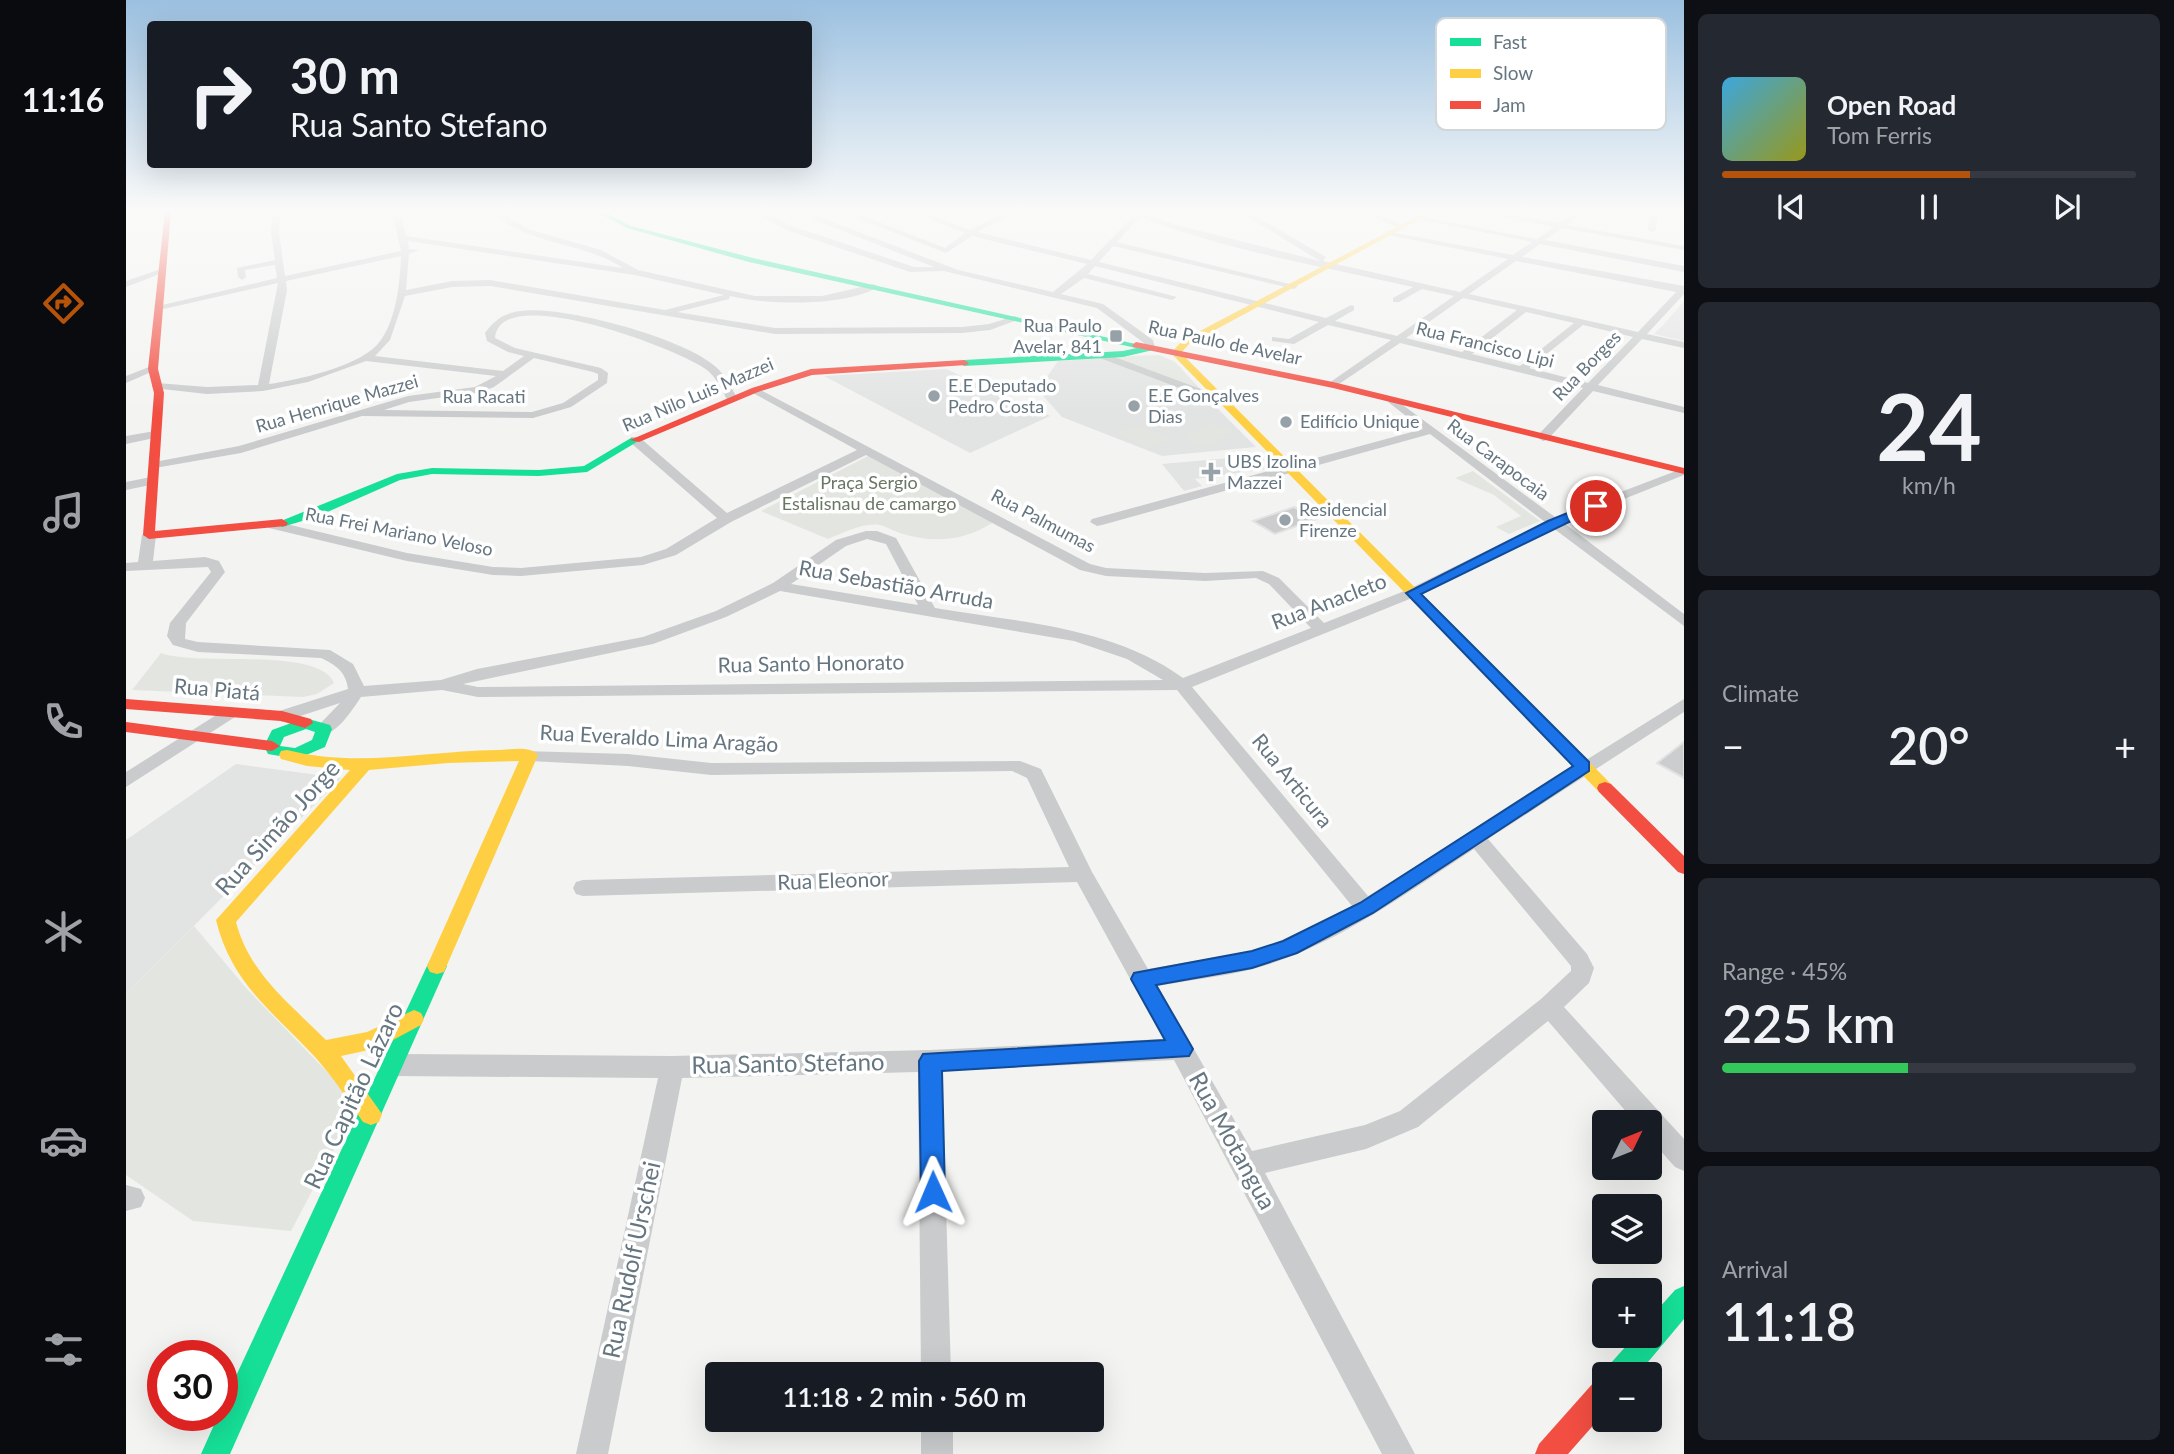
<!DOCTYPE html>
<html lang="en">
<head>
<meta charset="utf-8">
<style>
	body { margin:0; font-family:Lato,sans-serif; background:#242831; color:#f1f3f6; height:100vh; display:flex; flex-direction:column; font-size:26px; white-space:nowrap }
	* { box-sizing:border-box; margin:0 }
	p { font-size:23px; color:#9ea1a6 }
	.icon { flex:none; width:38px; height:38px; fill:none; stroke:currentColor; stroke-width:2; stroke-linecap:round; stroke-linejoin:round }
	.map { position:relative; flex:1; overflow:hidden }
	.drawer { display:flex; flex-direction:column; gap:14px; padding:14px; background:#0d0f14; width:490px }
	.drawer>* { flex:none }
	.top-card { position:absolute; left:21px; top:21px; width:665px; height:147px; border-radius:7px; box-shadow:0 7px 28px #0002; background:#171b24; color:#f1f3f6; overflow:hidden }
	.needle { width:46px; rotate:47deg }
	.buttons { position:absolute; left:1466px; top:1110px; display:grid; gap:14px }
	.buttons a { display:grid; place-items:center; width:70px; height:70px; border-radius:7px; background:#171b24; box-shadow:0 7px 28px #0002; font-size:35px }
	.speed { position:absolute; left:21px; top:1340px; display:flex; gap:14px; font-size:35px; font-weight:700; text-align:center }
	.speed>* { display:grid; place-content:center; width:91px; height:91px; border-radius:50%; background:#171b24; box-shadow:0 7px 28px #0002; line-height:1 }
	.speed .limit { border:10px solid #d22; background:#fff; color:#111 }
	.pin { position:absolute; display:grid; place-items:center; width:60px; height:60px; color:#fff; margin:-30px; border:4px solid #fff; border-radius:50%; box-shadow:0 2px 7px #0007 }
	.me { position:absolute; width:77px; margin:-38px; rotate:359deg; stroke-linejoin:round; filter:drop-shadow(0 0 5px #0008) }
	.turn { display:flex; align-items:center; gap:24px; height:147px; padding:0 28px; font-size:32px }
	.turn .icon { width:91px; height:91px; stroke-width:2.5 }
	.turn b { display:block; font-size:49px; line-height:60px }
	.big { font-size:52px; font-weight:600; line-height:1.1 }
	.drawer .widget { flex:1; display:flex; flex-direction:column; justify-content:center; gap:10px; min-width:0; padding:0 24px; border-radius:10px; background:#242831 }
	.drawer .dial { align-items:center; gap:0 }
	.dial b { font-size:91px; line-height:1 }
	.song { display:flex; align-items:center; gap:21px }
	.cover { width:84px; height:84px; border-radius:10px; background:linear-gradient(135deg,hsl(200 70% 55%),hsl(60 70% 35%)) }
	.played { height:7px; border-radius:4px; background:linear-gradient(90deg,#b45309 60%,#363941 60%) }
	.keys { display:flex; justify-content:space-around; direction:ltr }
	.heat { display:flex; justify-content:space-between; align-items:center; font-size:38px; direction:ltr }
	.charge { height:10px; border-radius:5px; background:linear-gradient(90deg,#34c759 45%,#363941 0) }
	.trip { position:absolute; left:579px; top:1362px; width:399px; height:70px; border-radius:7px; background:#171b24; box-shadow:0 7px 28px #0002; font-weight:600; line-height:70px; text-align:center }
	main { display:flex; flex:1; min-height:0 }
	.dock { display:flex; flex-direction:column; width:126px; justify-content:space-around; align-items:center; background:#090b0e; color:#9ea1a6 }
	.dock .icon { width:49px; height:49px }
	.dock .selected { color:#b45309 }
	.dock b { font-size:32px; color:#f1f3f6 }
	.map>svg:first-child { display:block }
	.built { fill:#e2e3e3 }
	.green { fill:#e3e6e0 }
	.building { fill:#cccdce; stroke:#e2e2e2; stroke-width:2 }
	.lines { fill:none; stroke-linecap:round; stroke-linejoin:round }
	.street { fill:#c9cbcc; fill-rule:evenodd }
	.fast { fill:#16e098; fill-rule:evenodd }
	.slow { fill:#ffcf43; fill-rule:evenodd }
	.jam { fill:#f24e42; fill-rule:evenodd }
	.route { fill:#1a73e8; stroke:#114b97; stroke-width:2 }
	.poi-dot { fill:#97a2a8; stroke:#fff; stroke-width:2.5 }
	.labels { text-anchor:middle; stroke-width:7; stroke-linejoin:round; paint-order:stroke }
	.far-poi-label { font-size:18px; fill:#667680; stroke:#fff; text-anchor:start }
	.far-street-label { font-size:18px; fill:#667680; stroke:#fff }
	.far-park-label { font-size:18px; fill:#697764; stroke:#fff }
	.street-label { font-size:21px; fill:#667680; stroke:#fff }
	.near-street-label { font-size:24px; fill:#667680; stroke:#fff }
	.key { fill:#fff; stroke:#d1d6d9; stroke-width:2 }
	.key-label { font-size:19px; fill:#667680 }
</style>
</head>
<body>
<main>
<nav class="dock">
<b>11:16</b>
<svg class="icon selected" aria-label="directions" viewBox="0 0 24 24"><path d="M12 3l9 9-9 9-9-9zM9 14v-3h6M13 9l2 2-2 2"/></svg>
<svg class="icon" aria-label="music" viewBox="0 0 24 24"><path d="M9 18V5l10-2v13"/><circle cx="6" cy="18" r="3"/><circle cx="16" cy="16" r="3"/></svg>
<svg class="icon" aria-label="phone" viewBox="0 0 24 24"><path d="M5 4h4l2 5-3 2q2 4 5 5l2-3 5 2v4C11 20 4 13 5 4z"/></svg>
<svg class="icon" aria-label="climate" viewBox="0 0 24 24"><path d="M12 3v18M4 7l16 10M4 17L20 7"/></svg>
<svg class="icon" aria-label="car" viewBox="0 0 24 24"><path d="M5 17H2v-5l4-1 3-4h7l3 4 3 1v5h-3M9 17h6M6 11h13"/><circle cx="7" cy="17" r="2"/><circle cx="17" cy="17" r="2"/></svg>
<svg class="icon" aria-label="filters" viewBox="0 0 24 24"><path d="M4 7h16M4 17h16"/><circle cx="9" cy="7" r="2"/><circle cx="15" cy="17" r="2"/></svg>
</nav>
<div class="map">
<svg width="1558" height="1454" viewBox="0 0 1558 1454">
	<rect width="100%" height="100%" fill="#f3f3f2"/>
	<g class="built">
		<polygon points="1558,301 1558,341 1528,334 1538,324"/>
		<polygon points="980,358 1078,395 1130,447 1036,456 936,417 912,390 932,361"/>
		<polygon points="820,369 924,416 844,453 698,376"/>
		<polygon points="1138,455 1147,468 1069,479 1076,486 1058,491 1036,464"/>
		<polygon points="110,764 215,778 0,994 0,840"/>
	</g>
	<g class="green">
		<polygon points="1033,355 1049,362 1077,392 983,357"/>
		<polygon points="1086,423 1107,431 1079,446 1058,437"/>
		<polygon points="1010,425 1044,439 1025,448 991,434"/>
		<path d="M 744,455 L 868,522 C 838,541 808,544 774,533 C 768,531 761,527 754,525 C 738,522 717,533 702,539 L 635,511 Z"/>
		<polygon points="1347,471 1414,521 1383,534 1370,527 1395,516 1368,495 1329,478"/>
		<path d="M 35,653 C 71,667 193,646 208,683 L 191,694 L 177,697 L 6,690 Z"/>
		<polygon points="68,926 121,989 232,1104 165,1231 67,1221 0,1175 0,994"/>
	</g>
	<g class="building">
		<polygon points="1168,507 1190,519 1149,534 1127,521"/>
		<polygon points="1558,742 1558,778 1531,763"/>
	</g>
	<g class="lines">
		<g class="street">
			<path d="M 146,211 L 154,211 L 153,233 L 159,276 L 275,251 L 266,211 L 274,211 L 280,236 L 497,268 C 456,241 401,246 365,211 L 373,211 L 402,229 L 475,250 L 512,270 L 629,296 L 696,296 L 748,284 L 752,287 C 719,307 642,305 604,296 L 603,299 L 551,312 L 649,328 L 836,327 L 863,324 L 889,316 L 894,319 L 864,330 L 836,333 L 649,334 L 364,286 L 326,287 L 279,296 L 264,340 L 249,356 L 377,371 L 398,356 L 382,352 L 361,341 L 359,333 C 368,320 379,313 394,311 C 437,305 558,338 590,367 C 600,376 605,388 612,399 L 602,401 C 596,391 591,378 581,370 C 556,350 373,280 369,338 L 389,348 L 475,368 L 482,373 L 481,383 L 445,407 L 407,418 L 236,416 L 115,453 L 23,469 L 23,463 L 113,446 L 282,396 L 349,387 L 370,376 L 240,361 L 182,382 L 137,391 L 81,394 L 27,388 L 26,386 L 31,383 L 81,387 L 132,385 L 152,283 L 33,310 L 28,307 L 151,278 L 149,265 L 119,270 L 120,277 L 116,280 L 112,277 L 111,268 L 149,260 L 145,233 ZM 282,241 L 509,275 L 598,295 L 539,310 L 364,280 L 326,281 L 280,290 L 283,254 L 293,250 L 283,249 ZM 275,256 C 274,283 270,324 251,345 C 230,367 172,380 143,384 L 161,290 L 160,281 ZM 408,358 L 467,372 L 472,374 L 472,380 L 437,403 L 406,412 L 258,410 L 283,402 L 355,392 L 368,387 Z"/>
			<path d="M 627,211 L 636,211 L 666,226 L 788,267 L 808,267 L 684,218 L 691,216 L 832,270 L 927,292 L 961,264 L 846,236 L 820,253 L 718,213 L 725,211 L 819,248 L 839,233 L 784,211 L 794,211 L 844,230 L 881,211 L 891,211 L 851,232 L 965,260 L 1008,215 L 1001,211 L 1011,211 L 1047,224 L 1194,261 L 1112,211 L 1121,211 L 1200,257 L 1197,261 L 1334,292 L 1382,259 L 1262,235 L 1259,231 L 1387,255 L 1406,242 L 1287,218 L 1291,216 L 1411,239 L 1428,227 L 1347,211 L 1362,211 L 1433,223 L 1451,211 L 1460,211 L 1441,225 L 1558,246 L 1558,250 L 1436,228 L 1419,240 L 1558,266 L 1558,272 L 1414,244 L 1396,257 L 1558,286 L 1558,294 L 1521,334 L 1558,342 L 1558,348 L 1516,339 L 1472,385 L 1558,407 L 1558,413 L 1467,391 L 1421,440 L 1417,441 L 1411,437 L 1413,434 L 1457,388 L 1274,343 L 1207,388 L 1202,385 L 1203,383 L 1265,340 L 1202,325 L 1168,344 L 1146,341 L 1146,337 L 1163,339 L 1193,322 L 969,266 L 962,274 L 1051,297 L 1046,300 L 958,278 L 935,294 L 977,304 L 1027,340 L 1029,348 L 1024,351 L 1020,350 L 1018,343 L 971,308 L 818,271 L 784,272 L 660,230 ZM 1014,217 C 1101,251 1196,266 1287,287 L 1267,298 L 1267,302 L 1273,302 L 1296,289 L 1328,296 L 1271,336 L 1209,321 L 1228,310 L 1228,306 L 1225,305 L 1200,318 L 973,262 L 987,246 L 1168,289 L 1172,286 L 991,242 ZM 1390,261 L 1550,292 L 1512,332 L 1343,294 ZM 1337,298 L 1391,310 L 1336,352 L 1280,338 ZM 1400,312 L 1448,323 L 1394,366 L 1346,354 ZM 1457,325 L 1507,337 L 1462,383 L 1403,368 Z"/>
			<polygon points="1234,211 1244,211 1280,226 1273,228"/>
			<polygon points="1524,211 1532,211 1530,230 1526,232 1522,230"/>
			<polygon points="32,270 39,272 0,287 0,281"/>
			<polygon points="975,352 1099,398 1101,400 1091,402 971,357 971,353"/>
			<polygon points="23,367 32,369 0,383 0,376"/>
			<path d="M 629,387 L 964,564 L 980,568 L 1079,573 L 1137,571 L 1153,578 L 1198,623 L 1281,590 L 1419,522 L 1304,434 L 976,525 L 971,526 L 964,522 L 966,519 L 1297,429 L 1262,402 L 1262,398 L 1266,397 L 1429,517 L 1558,468 L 1558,475 L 1438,523 L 1558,614 L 1558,626 L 1427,528 L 1291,596 L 1066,687 L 1242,896 L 1558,699 L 1558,712 L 1362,839 L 1461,954 L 1468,968 L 1463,983 L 1438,1007 L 1558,1139 L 1558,1171 L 1549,1167 L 1524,1139 L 1524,1122 L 1509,1122 L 1422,1021 L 1292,1127 L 1240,1149 L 1139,1173 L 1289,1454 L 1256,1454 L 1048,1060 L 816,1071 L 825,1374 L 795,1374 L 792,1072 L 556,1078 L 482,1454 L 450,1454 L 532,1078 L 268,1076 L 259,1073 L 256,1065 L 259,1057 L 268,1054 L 546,1056 L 804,1050 L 1037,1039 L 951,882 L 457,896 L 450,894 L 447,888 L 450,882 L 457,880 L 943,867 L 901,778 L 886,771 L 585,775 L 502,766 L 404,761 L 395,755 L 398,751 L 502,754 L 585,763 L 894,761 L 915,769 L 966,872 L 1022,969 L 1126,951 L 1156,941 L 1226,906 L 1051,690 L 352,697 L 316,690 L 235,697 C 226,710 214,730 198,735 L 189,729 L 214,703 L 156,722 L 147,716 L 150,712 L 222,689 C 220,672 210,665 195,658 L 72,652 L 47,645 L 41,636 L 44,623 L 85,572 L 82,567 L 0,571 L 0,563 L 12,562 L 16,535 L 23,531 L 30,535 L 27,561 L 79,557 L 93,561 L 99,572 L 60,623 L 59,639 L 72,642 L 204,650 L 227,664 L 238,686 L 315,680 L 351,669 L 517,637 L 590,611 L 647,583 L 710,540 L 740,531 L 751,531 L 770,538 L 809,608 C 892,622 987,627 1057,678 L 1185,628 L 1143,584 L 1130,578 L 1079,581 L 980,576 L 954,570 L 740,455 L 605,522 L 550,555 L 517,565 L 395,576 L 367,575 L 281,561 L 143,528 L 141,525 L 148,521 L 281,553 L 367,567 L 395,568 L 515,557 L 540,549 L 591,518 L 505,443 L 505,437 L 513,437 L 601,513 L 731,450 L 625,392 L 624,390 ZM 741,539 L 760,544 L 792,605 L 665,584 L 720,546 ZM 654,591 L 948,641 L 1001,659 L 1037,680 L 352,687 L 337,684 L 527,644 L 600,617 ZM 1348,849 L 1445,966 L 1445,971 L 1415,999 L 1274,1111 L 1239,1125 L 1126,1151 L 1032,986 C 1063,980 1096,977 1127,969 C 1208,947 1279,894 1348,849 Z"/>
			<polygon points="29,431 35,435 33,437 0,444 0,436"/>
			<polygon points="25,477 31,481 29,484 0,490 0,482"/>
			<polygon points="103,707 112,713 109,717 0,787 0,772"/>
			<polygon points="0,1185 15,1189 19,1198 15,1207 0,1211"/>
			<rect x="795" y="1419" width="32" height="35"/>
		</g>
		<g class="fast">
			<polygon points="468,211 476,211 505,226 627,258 1014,345 1010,348 623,262 501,228"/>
			<polygon points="1024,345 1029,348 1027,350 997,357 838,366 833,363 838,360 997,351"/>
			<polygon points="505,438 514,440 461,472 413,476 306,474 274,480 190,517 156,527 150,523 271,474 306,468 413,470 458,466"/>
			<path d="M 179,718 L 204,725 L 206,729 L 199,747 L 171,759 L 142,754 L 138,746 L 146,730 ZM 180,729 L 189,732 L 186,740 L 169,748 L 154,746 L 158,737 Z"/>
			<polygon points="311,958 318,960 321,966 104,1454 75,1454 92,1416 96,1416 96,1406 301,966 304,960"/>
			<polygon points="1558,1286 1558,1319 1512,1374 1480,1374 1484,1364 1510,1335 1524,1335 1524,1318 1549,1290"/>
		</g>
		<g class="slow">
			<polygon points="1301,211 1309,211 1063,344 1055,353 1485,784 1487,788 1485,792 1473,792 1045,353 1057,340"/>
			<path d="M 161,750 C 231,768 300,751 371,750 C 383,750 404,745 412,755 L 318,972 L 311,974 L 304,972 L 301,966 L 393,761 L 322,763 L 243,770 L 110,922 C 123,973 164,1004 200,1040 L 241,1032 L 288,1010 L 295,1013 L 298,1019 L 295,1025 L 252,1048 L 215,1056 L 256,1114 L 253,1122 L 245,1125 L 237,1122 C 222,1100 207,1077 189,1057 C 147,1012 105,983 90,920 L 224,770 L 181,766 L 155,759 L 153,755 L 155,751 Z"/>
		</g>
		<g class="jam">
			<polygon points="39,211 45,211 32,369 38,393 29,531 156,519 162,523 160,526 23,539 17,535 28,393 22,369"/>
			<polygon points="1010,342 1207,382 1558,468 1558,474 1207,388 1007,347 1006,345"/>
			<polygon points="838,360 843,363 841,365 686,375 632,392 513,442 504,440 626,388 685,369"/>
			<polygon points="0,699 156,711 185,719 187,723 179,728 155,721 0,709"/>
			<polygon points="0,722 146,741 154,746 146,751 0,732"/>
			<polygon points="1479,782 1485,784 1558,856 1558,874 1552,872 1473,792 1471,788 1473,784"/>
			<polygon points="1479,1377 1479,1412 1442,1454 1409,1454 1413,1444 1469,1381"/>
		</g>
	</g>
	<linearGradient id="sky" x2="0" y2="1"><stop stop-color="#9bc0e0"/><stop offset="0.51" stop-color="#fafaf9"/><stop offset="1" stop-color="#fafaf9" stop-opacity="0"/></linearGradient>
	<rect width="1558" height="414" fill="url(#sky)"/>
	<polygon class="route" points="1466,503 1476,506 1295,594 1463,762 1463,771 1247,913 1171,953 1126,968 1030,985 1063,1042 1067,1049 1063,1056 816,1071 819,1192 815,1200 807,1204 798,1200 795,1192 793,1061 797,1054 1039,1040 1005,979 1008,973 1126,951 1157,941 1234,903 1447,766 1280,593 1422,521"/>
	<g class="poi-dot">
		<rect x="983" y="329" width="14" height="14" rx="3.5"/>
		<circle cx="808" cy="396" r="7"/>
		<circle cx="1008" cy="406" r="7"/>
		<circle cx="1160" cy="422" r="7"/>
		<path d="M1081.5 461.5h7v7h7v7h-7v7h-7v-7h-7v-7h7z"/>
		<circle cx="1159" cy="520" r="7"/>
	</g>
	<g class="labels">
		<g class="far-poi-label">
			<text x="976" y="332" text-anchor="end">Rua Paulo<tspan x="976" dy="21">Avelar, 841</tspan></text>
			<text x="822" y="392">E.E Deputado<tspan x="822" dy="21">Pedro Costa</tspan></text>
			<text x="1022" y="402">E.E Gonçalves<tspan x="1022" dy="21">Dias</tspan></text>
			<text x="1174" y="428">Edifício Unique</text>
			<text x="1101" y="468">UBS Izolina<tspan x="1101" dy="21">Mazzei</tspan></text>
			<text x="1173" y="516">Residencial<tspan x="1173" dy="21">Firenze</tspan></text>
		</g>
		<g class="far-street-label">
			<text transform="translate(1099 343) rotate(12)" y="6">Rua Paulo de Avelar</text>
			<text transform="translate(1359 345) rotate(14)" y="6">Rua Francisco Lipi</text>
			<text transform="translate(1461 366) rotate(-46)" y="6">Rua Borges</text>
			<text transform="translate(572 395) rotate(-23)" y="6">Rua Nilo Luis Mazzei</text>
			<text x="358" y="403">Rua Racati</text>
			<text transform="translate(211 404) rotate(-16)" y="6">Rua Henrique Mazzei</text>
			<text transform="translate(1372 460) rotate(37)" y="6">Rua Carapocaia</text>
			<text transform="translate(917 521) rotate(28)" y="6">Rua Palmumas</text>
			<text transform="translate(273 532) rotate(11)" y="6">Rua Frei Mariano Veloso</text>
		</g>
		<g class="far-park-label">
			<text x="743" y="489">Praça Sergio<tspan x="743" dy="21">Estalisnau de camargo</tspan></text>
		</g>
		<g class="street-label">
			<text transform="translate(770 585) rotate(10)" y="7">Rua Sebastião Arruda</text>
			<text transform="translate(1203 602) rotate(-21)" y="7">Rua Anacleto</text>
			<text transform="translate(685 664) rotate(-1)" y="7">Rua Santo Honorato</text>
			<text transform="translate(91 690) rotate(5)" y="7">Rua Piatá</text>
			<text transform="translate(533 739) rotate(3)" y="7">Rua Everaldo Lima Aragão</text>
			<text transform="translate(1166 781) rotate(51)" y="7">Rua Articura</text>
			<text transform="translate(707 881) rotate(-2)" y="7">Rua Eleonor</text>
		</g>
		<g class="near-street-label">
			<text transform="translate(152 828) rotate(-48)" y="8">Rua Simão Jorge</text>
			<text transform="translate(662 1064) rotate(-1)" y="8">Rua Santo Stefano</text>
			<text transform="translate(228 1096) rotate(-65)" y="8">Rua Capitão Lázaro</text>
			<text transform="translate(1106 1141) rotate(61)" y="8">Rua Motangua</text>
			<text transform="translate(506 1260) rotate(-78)" y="8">Rua Rudolf Urschei</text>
		</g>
	</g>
	<rect x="1310" y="18" width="230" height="112" rx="10" class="key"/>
	<rect x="1324" y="38" width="31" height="8" fill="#16e098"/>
	<rect x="1324" y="69" width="31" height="9" fill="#ffcf43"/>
	<rect x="1324" y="101" width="31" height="8" fill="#f24e42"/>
	<g class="key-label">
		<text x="1367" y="49">Fast</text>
		<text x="1367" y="80">Slow</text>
		<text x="1367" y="112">Jam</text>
	</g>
</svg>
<div class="buttons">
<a><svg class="needle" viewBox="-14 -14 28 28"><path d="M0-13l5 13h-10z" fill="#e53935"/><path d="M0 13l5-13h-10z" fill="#9ea1a6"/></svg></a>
<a><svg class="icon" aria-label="layers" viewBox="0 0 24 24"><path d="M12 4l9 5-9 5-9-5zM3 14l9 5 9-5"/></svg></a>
<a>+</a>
<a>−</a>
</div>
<div class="speed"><div class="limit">30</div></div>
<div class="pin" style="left:1470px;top:506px;background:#d93025"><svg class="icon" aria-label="arrive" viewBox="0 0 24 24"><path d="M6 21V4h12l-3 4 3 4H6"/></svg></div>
<svg class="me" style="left:807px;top:1192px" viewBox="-20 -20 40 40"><path d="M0-17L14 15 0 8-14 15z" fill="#1a73e8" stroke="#fff" stroke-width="4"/></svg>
<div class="trip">11:18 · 2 min · 560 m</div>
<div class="top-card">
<div class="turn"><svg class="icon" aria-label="right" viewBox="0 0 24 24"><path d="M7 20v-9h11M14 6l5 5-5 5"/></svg><div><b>30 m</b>Rua Santo Stefano</div></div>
</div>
</div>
<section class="drawer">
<div class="widget">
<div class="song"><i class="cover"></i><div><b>Open Road</b><p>Tom Ferris</p></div></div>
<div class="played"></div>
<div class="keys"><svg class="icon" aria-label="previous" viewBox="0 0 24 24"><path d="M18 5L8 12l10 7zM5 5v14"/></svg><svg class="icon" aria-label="pause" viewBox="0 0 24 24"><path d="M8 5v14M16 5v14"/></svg><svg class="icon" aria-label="next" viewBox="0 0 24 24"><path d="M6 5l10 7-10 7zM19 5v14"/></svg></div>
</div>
<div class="widget dial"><b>24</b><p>km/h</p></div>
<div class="widget"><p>Climate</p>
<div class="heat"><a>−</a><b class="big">20°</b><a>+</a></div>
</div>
<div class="widget"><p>Range · 45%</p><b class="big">225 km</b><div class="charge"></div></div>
<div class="widget"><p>Arrival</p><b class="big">11:18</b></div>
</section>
</main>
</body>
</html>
